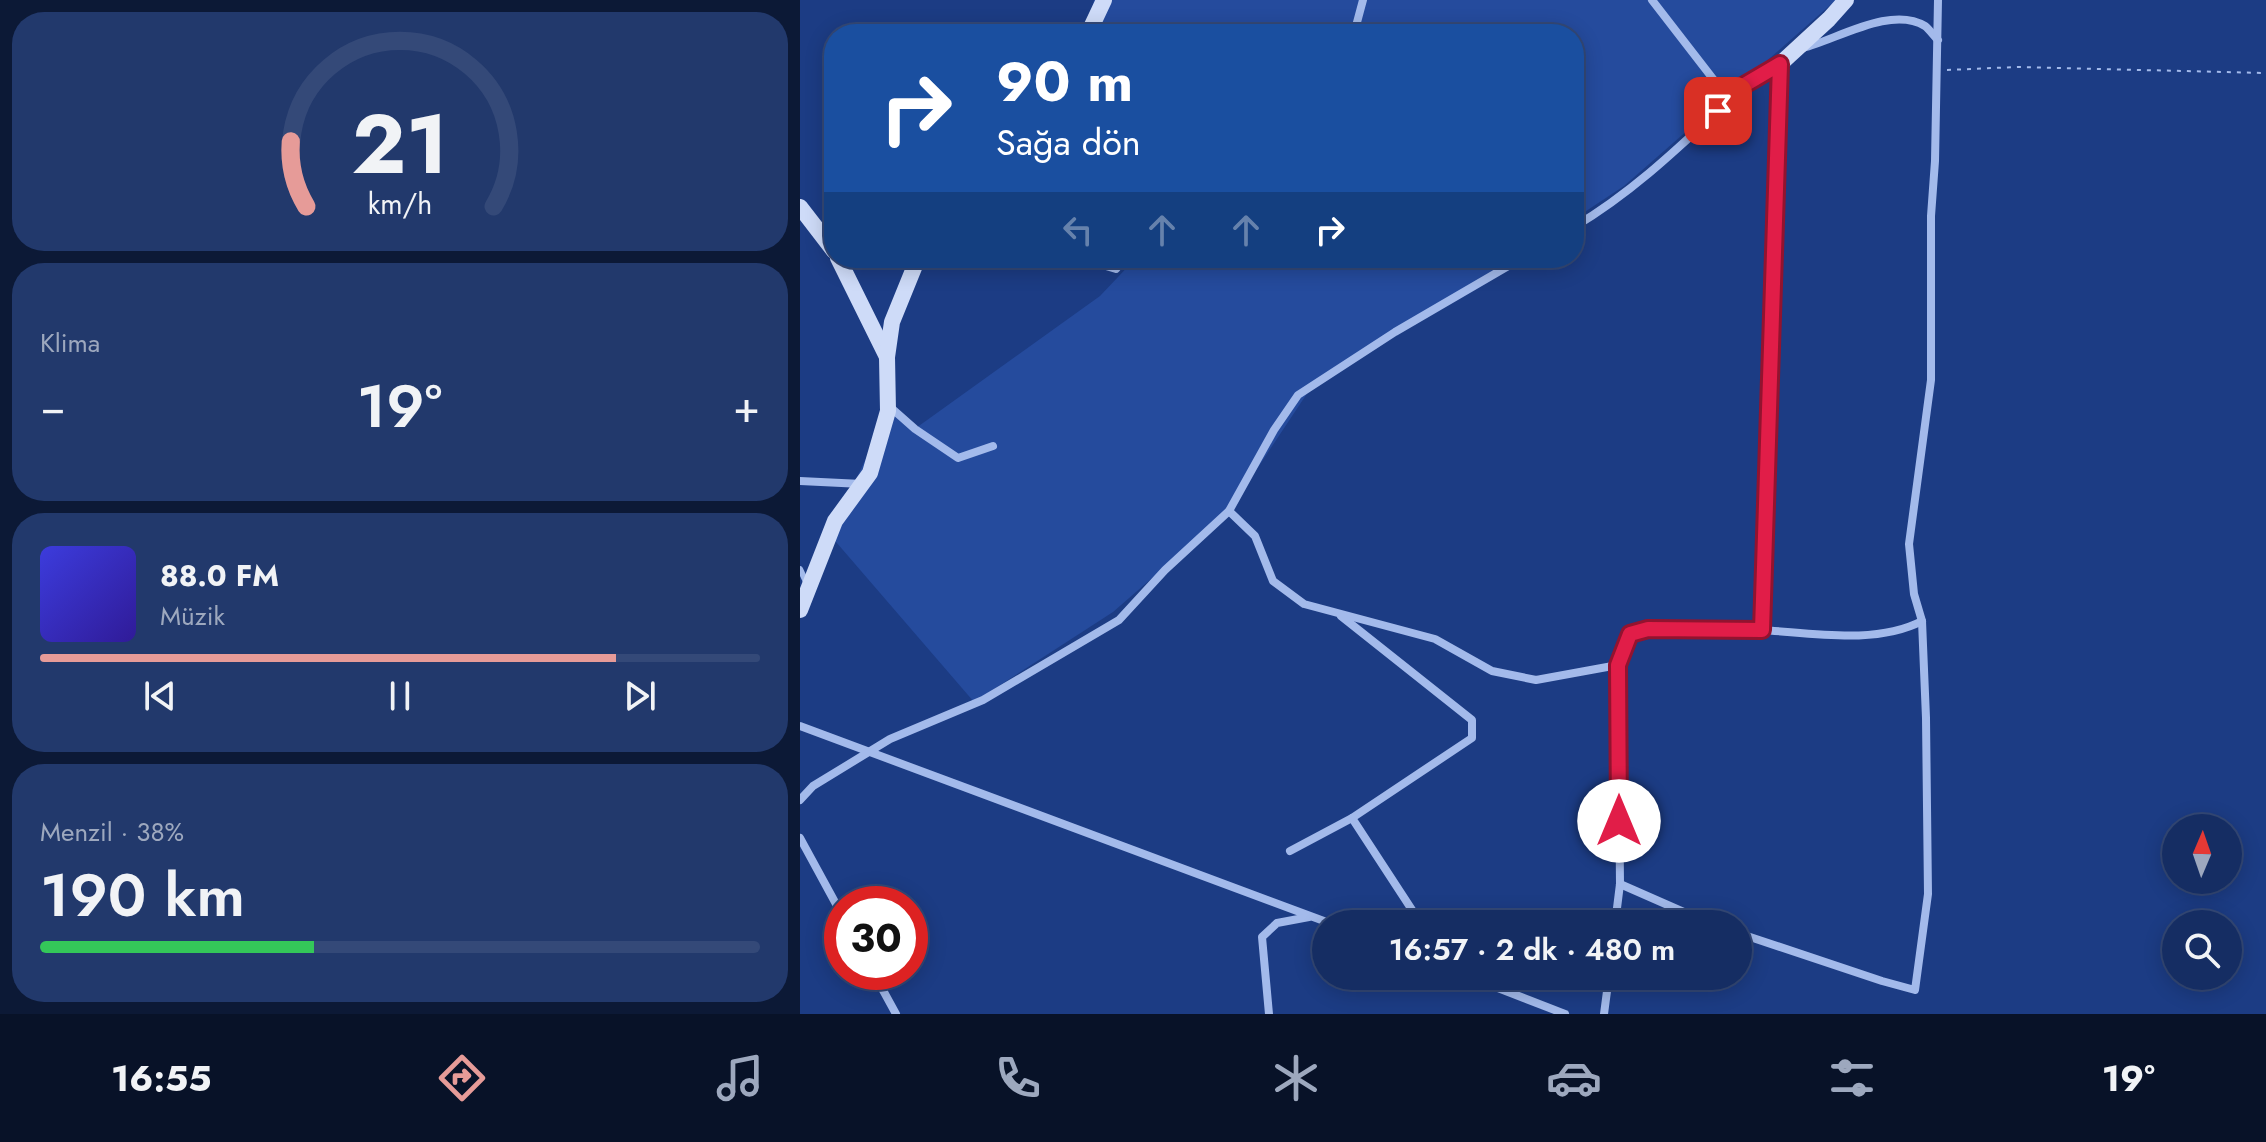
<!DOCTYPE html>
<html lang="tr">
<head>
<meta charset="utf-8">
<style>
	body { margin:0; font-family:Jost,sans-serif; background:#22396c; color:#f1f3f6; height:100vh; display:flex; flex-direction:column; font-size:30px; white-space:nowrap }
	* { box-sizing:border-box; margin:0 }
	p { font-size:26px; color:#9da8be }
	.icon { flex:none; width:44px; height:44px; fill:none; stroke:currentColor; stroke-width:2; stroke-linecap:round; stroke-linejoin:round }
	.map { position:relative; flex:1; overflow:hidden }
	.drawer { display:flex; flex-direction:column; gap:12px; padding:12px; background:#0c1936; width:800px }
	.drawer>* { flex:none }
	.banner { position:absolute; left:24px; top:24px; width:760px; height:244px; border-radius:32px; box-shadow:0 4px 20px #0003,0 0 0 2px #344978; background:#1a4fa0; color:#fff; overflow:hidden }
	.needle { width:52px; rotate:2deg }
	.controls { position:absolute; left:1362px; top:814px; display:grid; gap:16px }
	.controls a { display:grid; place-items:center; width:80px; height:80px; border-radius:50%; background:#152d63; box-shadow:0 4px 20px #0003,0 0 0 2px #344978; font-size:40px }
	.speed { position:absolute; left:24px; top:886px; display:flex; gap:16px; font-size:40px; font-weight:700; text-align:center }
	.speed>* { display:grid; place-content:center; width:104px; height:104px; border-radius:50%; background:#152d63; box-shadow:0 4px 20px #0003,0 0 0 2px #344978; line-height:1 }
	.speed .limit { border:12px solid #d22; background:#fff; color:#111 }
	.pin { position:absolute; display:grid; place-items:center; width:68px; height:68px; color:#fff; margin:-34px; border-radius:16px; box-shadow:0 4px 12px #0006 }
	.me { position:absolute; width:88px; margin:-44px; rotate:0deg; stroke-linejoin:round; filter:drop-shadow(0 0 6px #0008) }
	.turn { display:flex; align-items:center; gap:28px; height:168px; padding:0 40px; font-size:36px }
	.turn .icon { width:104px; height:104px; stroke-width:2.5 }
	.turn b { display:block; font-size:56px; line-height:68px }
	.lanes { display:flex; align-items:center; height:76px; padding:0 40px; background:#0003; justify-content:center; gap:40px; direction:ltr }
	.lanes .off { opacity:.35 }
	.big { font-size:60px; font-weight:600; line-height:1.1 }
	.drawer .widget { flex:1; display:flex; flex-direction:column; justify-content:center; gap:12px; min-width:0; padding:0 28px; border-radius:32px; background:#22396c }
	.drawer .dial { align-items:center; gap:0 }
	.dial svg { height:208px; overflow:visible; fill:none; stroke:#344978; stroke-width:7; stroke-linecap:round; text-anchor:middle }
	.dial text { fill:#f1f3f6; stroke:none }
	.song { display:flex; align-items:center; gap:24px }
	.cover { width:96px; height:96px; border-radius:12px; background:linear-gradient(135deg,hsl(240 70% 55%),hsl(250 70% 35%)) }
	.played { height:8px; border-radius:4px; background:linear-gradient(90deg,#e69b98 80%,#344978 80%) }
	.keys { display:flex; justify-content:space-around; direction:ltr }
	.heat { display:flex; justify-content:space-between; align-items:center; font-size:44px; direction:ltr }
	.charge { height:12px; border-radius:6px; background:linear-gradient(90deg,#34c759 38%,#344978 0) }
	.trip { position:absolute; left:512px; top:910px; width:440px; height:80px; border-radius:40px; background:#152d63; box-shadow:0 4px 20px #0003,0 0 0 2px #344978; font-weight:600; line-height:80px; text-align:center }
	.dock { display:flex; height:128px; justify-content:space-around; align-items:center; background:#081228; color:#9da8be }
	.dock .icon { width:56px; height:56px }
	.dock .current { color:#e69b98 }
	.dock b { font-size:36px; color:#f1f3f6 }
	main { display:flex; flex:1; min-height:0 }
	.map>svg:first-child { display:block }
	.green { fill:#254b9d }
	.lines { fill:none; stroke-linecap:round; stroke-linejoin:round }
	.path { stroke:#a3baeb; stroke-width:2; stroke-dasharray:4 6; stroke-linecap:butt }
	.lane { stroke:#a3baeb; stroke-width:6 }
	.street { stroke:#a3baeb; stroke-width:8 }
	.secondary { stroke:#cedbf8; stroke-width:16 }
	.route-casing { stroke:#92132f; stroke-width:20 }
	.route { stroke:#e11d48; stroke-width:14 }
</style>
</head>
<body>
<main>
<section class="drawer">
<div class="widget dial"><svg viewBox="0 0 100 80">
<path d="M14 69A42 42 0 1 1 86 69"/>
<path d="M14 69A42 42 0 0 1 8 44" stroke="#e69b98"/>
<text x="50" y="56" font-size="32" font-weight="700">21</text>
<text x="50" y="72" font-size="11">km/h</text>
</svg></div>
<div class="widget"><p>Klima</p>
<div class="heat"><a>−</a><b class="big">19°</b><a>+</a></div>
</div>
<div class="widget">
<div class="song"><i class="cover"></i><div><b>88.0 FM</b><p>Müzik</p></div></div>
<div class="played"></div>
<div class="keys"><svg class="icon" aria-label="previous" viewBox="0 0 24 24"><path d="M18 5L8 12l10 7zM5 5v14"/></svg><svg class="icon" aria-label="pause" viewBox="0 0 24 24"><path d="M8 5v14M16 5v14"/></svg><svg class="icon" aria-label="next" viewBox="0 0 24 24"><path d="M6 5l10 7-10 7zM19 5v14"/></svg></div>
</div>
<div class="widget"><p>Menzil · 38%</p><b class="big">190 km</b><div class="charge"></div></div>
</section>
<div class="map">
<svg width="1466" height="1014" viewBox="0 0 1466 1014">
	<rect width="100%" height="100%" fill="#1c3c84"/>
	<g class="green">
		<polygon points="294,0 1036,0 824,186 774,219 774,34 286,34"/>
		<polygon points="336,258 713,258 510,389 429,511 313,612 174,702 30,535 88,411 116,428 300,296"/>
	</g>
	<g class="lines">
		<polyline class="path" points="1147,70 1217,67 1466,73"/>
		<polyline class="lane" points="0,569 7,584"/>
		<g class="street">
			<polyline points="550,34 556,26 563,0"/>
			<path d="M 1003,48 C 1036,40 1091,5 1125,26 C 1129,29 1134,36 1138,40"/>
			<path d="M 774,227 C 828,195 872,154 918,111 L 924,97 L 917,84 L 852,0"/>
			<polyline points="279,258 316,269 325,258"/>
			<polyline points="89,406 115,429 158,458 193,446"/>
			<polyline points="0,481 62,484"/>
			<polyline points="429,511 455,536 473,581 504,604 635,639 692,671 736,680 818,665"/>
			<polyline points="541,616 672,720 672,738 552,818 616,916"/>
			<path d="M 962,630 C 1012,633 1076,645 1122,621"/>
			<polyline points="0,726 532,924"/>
			<polyline points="0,800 13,786 90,739 183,700 319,620 365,570 429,511 474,430 498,395 595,332 722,258"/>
			<polyline points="0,838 42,915"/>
			<polyline points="490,851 552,818"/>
			<polyline points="820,884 911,924"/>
			<polyline points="815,924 820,884 818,665 821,652 830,634 848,629 962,630 980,65"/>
			<polyline points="938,933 1082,981 1115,990 1128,894 1126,718 1122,621 1114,594 1109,544 1131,380 1131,216 1135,161 1138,0"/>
			<polyline points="73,972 96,1014"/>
			<polyline points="667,976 765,1014"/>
			<polyline points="469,1014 462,937 477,923 509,917"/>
			<polyline points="804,1014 809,976"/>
		</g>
		<g class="secondary">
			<polyline points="288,34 304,0"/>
			<polyline points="924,97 980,64 1029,19 1046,0"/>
			<polyline points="0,207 34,251"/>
			<polyline points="38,258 87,357"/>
			<polyline points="0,610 35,521 70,473 88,411 87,357 92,322 118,258"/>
		</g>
	</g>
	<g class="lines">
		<g class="route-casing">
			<polyline id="route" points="819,821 818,665 830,634 848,629 962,630 980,64 924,97 918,111"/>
		</g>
		<use href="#route" class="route"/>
	</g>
</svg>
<div class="controls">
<a><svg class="needle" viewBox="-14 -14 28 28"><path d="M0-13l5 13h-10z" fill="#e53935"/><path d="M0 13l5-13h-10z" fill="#9da8be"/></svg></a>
<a><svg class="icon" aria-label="search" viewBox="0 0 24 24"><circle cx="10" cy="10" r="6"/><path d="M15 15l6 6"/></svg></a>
</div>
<div class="speed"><div class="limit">30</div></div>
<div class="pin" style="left:918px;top:111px;background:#d93025"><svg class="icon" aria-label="arrive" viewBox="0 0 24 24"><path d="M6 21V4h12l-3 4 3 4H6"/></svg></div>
<svg class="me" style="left:819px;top:821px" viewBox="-20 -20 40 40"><circle r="19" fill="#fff"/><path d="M0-13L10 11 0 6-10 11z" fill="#e11d48"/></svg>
<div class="trip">16:57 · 2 dk · 480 m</div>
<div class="banner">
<div class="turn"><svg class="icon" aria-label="right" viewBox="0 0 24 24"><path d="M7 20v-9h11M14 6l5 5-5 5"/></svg><div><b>90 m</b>Sağa dön</div></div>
<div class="lanes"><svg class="icon off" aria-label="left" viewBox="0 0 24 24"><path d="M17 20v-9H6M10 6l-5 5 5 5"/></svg><svg class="icon off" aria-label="ahead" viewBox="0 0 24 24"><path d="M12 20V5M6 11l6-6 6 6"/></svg><svg class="icon off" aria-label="ahead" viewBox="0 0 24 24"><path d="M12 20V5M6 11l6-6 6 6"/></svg><svg class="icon" aria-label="right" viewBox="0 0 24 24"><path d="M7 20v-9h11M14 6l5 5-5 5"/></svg></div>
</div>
</div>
</main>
<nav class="dock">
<b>16:55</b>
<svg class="icon current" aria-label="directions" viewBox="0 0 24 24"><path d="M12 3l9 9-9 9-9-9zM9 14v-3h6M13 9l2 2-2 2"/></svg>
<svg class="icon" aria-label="music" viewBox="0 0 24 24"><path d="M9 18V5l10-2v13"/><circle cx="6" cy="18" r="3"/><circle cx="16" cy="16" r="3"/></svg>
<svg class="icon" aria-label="phone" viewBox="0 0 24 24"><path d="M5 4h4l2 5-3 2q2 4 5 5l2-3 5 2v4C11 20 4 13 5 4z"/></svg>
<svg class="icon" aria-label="climate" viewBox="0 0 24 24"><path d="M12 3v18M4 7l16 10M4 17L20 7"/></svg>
<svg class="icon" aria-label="car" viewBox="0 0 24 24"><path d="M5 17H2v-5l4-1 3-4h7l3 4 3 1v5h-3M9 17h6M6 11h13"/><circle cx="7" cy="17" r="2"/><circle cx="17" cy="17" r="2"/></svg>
<svg class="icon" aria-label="filters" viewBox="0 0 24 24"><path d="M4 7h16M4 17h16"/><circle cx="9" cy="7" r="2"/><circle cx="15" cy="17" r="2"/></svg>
<b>19°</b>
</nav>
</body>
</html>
